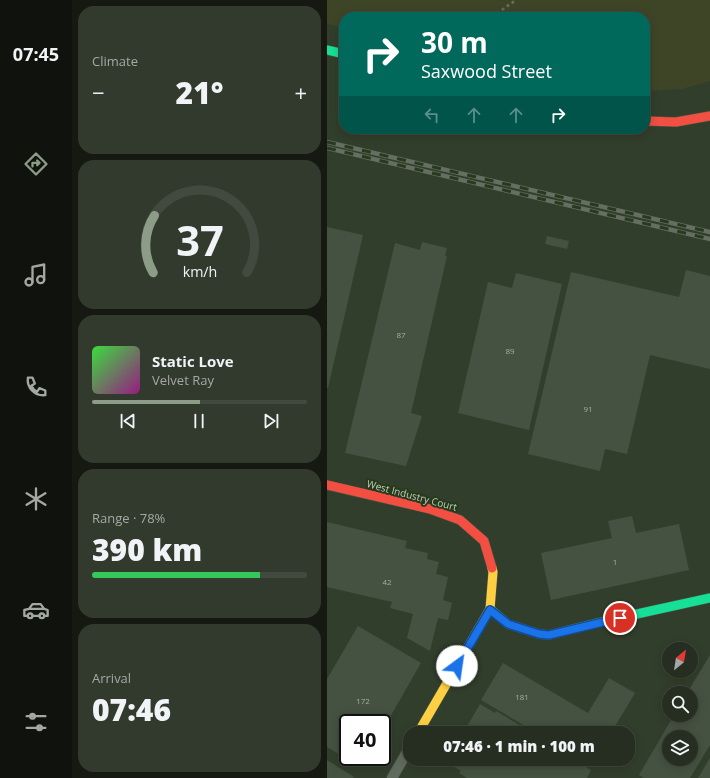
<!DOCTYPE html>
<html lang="en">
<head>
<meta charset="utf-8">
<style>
	body { margin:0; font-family:"Open Sans",sans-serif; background:#323a2e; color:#f1f3f6; height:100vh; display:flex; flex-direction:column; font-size:15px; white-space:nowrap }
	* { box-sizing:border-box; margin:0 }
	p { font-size:13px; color:#a4a8a5 }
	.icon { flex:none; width:22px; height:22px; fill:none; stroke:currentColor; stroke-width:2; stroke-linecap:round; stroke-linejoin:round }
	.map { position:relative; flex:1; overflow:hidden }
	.sheet { display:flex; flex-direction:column; gap:6px; padding:6px; background:#151912; width:255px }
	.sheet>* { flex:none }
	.banner { position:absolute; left:12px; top:12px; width:311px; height:122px; border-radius:16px; box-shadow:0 2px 10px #0003,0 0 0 1px #424a3f; background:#00695c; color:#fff; overflow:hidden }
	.needle { width:26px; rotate:30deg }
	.tools { position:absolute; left:335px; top:642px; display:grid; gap:8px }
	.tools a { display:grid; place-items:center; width:36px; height:36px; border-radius:50%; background:#262e21; box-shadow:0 2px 10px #0003,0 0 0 1px #424a3f; font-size:20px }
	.speed { position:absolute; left:12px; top:714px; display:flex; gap:8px; font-size:20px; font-weight:700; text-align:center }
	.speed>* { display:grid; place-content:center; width:52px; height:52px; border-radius:50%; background:#262e21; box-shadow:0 2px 10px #0003,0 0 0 1px #424a3f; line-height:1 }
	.speed .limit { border:2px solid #111; border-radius:6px; background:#fff; color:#111 }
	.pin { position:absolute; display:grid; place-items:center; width:34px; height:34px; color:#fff; margin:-17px; border:2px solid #fff; border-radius:50%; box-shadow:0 1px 4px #0007 }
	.me { position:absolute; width:44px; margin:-22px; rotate:31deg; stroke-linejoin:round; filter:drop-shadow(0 0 3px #0008) }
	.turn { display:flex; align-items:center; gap:14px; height:84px; padding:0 16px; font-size:18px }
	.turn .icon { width:52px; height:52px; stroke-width:2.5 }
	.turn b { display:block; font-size:28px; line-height:34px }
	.lanes { display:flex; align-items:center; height:38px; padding:0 16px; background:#0003; justify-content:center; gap:20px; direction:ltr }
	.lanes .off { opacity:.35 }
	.big { font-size:30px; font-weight:800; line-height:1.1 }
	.sheet .widget { flex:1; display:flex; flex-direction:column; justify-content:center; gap:6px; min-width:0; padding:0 14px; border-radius:16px; background:#323a2e }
	.sheet .dial { align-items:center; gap:0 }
	.dial svg { height:104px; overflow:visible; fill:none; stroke:#424a3f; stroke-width:7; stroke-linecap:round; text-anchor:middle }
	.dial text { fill:#f1f3f6; stroke:none }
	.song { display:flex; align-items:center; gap:12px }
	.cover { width:48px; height:48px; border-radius:6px; background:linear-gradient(135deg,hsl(120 70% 55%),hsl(310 70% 35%)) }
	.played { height:4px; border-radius:2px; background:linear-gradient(90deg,#8d9c86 50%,#424a3f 50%) }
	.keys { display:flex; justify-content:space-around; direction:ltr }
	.heat { display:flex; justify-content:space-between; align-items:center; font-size:22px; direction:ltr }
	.charge { height:6px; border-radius:3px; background:linear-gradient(90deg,#34c759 78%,#424a3f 0) }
	.trip { position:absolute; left:76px; top:726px; width:232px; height:40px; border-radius:16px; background:#262e21; box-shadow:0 2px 10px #0003,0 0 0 1px #424a3f; font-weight:800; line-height:40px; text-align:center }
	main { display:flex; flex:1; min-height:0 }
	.tab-bar { display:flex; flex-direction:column; width:72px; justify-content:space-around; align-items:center; background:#0f120d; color:#a4a8a5 }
	.tab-bar .icon { width:28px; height:28px }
	.tab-bar .selected { color:#8d9c86 }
	.tab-bar b { font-size:18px; color:#f1f3f6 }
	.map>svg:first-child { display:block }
	.green { fill:#3e4527 }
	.building { fill:#465241; fill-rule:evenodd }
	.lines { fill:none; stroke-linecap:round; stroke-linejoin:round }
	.street-casing { stroke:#4f5a4a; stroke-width:11 }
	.fast-casing { stroke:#4f5a4a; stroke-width:10 }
	.slow-casing { stroke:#4f5a4a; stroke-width:10 }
	.jam-casing { stroke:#4f5a4a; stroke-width:10 }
	.path { stroke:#656d5e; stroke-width:2.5; stroke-dasharray:3 3; stroke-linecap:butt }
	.street { stroke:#616b5d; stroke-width:10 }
	.fast { stroke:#16e098; stroke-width:9 }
	.slow { stroke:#ffcf43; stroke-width:9 }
	.jam { stroke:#f24e42; stroke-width:9 }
	.rail-casing { stroke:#656f61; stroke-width:4.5 }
	.rail { stroke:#273a1d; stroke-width:3; stroke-dasharray:9; stroke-linecap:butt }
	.route-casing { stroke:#114b97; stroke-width:10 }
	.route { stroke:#1a73e8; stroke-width:7 }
	.labels { text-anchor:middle; stroke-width:4; stroke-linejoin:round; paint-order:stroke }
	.number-label { font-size:8px; fill:#a0af9a }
	.street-label { font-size:10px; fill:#beceb7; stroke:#273a1d }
</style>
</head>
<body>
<main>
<nav class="tab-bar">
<b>07:45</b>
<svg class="icon selected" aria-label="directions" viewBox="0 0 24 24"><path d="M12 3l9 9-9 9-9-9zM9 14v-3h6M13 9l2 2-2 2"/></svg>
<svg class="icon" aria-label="music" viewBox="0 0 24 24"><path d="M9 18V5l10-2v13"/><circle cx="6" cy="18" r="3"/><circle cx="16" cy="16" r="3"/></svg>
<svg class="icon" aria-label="phone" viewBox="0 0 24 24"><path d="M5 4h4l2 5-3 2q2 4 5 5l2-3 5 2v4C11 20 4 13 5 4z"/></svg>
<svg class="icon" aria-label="climate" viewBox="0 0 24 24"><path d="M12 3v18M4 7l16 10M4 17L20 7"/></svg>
<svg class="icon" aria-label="car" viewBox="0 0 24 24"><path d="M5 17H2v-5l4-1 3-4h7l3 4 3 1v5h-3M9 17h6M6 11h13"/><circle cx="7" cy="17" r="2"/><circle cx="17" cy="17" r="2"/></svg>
<svg class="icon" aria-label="filters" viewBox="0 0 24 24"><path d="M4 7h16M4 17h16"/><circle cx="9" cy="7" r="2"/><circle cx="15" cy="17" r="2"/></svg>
</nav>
<section class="sheet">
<div class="widget"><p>Climate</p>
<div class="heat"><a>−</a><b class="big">21°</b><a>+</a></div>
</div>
<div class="widget dial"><svg viewBox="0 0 100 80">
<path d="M14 69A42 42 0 1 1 86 69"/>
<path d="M14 69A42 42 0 0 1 15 25" stroke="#8d9c86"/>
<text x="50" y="56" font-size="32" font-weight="700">37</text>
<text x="50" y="72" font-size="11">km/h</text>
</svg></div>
<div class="widget">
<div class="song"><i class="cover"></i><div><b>Static Love</b><p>Velvet Ray</p></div></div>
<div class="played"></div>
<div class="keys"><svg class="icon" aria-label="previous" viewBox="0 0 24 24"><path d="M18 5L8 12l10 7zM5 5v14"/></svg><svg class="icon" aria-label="pause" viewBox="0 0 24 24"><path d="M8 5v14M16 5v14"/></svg><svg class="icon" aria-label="next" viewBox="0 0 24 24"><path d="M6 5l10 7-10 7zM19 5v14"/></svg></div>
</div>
<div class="widget"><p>Range · 78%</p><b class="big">390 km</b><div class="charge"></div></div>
<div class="widget"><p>Arrival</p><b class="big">07:46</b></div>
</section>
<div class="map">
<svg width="383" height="778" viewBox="0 0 383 778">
	<rect width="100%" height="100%" fill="#323e2c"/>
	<polygon class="green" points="0,0 383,0 383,81 355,89 318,91 318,17 17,17 17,28 0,24"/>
	<g class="building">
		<polygon points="0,227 36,235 1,388 0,388"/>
		<polygon points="220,236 242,241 240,249 218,244"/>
		<polygon points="95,242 120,248 118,256 120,256 84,413 95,416 79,466 18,453 68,243 93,250"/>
		<polygon points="359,270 383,276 383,369 323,355 300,454 278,449 273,471 201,454 244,272 352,297"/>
		<polygon points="189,273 235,284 202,430 131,413 161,282 185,288"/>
		<polygon points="305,516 309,533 352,524 362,570 224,600 214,553 285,538 281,521"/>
		<polygon points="0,522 80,541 78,548 101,553 100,559 112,562 109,574 121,577 116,600 125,603 121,620 111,618 103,651 80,638 86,614 63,608 65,602 0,587"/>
		<polygon points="31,626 94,663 55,731 55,723 21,723 21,757 40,757 34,767 0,747 0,679"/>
		<path d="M 383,655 L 383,745 L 363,778 L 317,778 L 312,775 L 347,715 L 364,715 L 364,693 L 360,693 ZM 342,737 L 364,737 L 364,759 L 342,759 Z"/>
		<polygon points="176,663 261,713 282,678 308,693 284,733 210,733 154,700"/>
		<polygon points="153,704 168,713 169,711 206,733 136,733"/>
		<polygon points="383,758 383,778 371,778"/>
		<polygon points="121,759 250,759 258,764 257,766 264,770 260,778 140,778 132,773 134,771 119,762"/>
		<polygon points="254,759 269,759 265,766"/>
		<polygon points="0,760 27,777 26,778 0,778"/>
	</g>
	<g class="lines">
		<g class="street-casing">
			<polyline id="street" points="65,778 83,747"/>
		</g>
		<g class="fast-casing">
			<g id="fast">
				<polyline points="0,50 17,54"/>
				<polyline points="163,609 181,624 212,634 222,635 278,621 383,598"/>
			</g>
		</g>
		<g class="slow-casing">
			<polyline id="slow" points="91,733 163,609 166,572 165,568"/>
		</g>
		<g class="jam-casing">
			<g id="jam">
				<polyline points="318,121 349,122 383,116"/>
				<polyline points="0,485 103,509 133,520 157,541 165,568"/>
			</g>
		</g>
		<polyline class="path" points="165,17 189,0"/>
		<use href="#street" class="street"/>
		<use href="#fast" class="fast"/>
		<use href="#slow" class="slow"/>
		<use href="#jam" class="jam"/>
		<g class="rail-casing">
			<g id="rail">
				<polyline points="0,142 383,232"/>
				<polyline points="0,148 383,239"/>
			</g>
		</g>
		<use href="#rail" class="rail"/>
	</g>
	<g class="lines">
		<g class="route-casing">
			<polyline id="route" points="130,666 163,610 181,624 212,634 222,635 293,618"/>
		</g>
		<use href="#route" class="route"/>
	</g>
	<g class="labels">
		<g class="number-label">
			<text x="74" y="338">87</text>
			<text x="183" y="354">89</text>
			<text x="261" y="412">91</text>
			<text x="288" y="565">1</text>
			<text x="60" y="585">42</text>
			<text x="195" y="700">181</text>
			<text x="36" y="704">172</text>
		</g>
		<g class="street-label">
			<text transform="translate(85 495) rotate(15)" y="4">West Industry Court</text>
		</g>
	</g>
</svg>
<div class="tools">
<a><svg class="needle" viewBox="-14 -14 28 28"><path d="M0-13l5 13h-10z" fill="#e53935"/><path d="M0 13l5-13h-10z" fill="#a4a8a5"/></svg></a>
<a><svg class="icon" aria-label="search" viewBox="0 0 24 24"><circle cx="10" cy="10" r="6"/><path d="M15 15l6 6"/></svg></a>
<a><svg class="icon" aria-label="layers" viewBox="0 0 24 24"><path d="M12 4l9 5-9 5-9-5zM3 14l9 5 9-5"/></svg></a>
</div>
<div class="speed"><div class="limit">40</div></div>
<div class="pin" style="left:293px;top:618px;background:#d93025"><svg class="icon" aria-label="arrive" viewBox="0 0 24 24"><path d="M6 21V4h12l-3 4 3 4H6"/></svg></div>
<svg class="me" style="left:130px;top:666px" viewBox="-20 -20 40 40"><circle r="19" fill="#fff"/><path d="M0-13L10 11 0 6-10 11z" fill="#1a73e8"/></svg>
<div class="trip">07:46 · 1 min · 100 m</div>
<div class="banner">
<div class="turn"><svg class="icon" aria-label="right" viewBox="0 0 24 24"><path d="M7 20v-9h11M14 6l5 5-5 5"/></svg><div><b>30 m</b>Saxwood Street</div></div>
<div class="lanes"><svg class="icon off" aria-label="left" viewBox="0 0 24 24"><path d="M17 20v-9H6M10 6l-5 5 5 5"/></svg><svg class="icon off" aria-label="ahead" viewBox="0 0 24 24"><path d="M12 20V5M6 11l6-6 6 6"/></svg><svg class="icon off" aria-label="ahead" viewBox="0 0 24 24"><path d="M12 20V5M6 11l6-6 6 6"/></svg><svg class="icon" aria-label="right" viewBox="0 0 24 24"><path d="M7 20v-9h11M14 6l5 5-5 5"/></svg></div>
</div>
</div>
</main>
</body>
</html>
